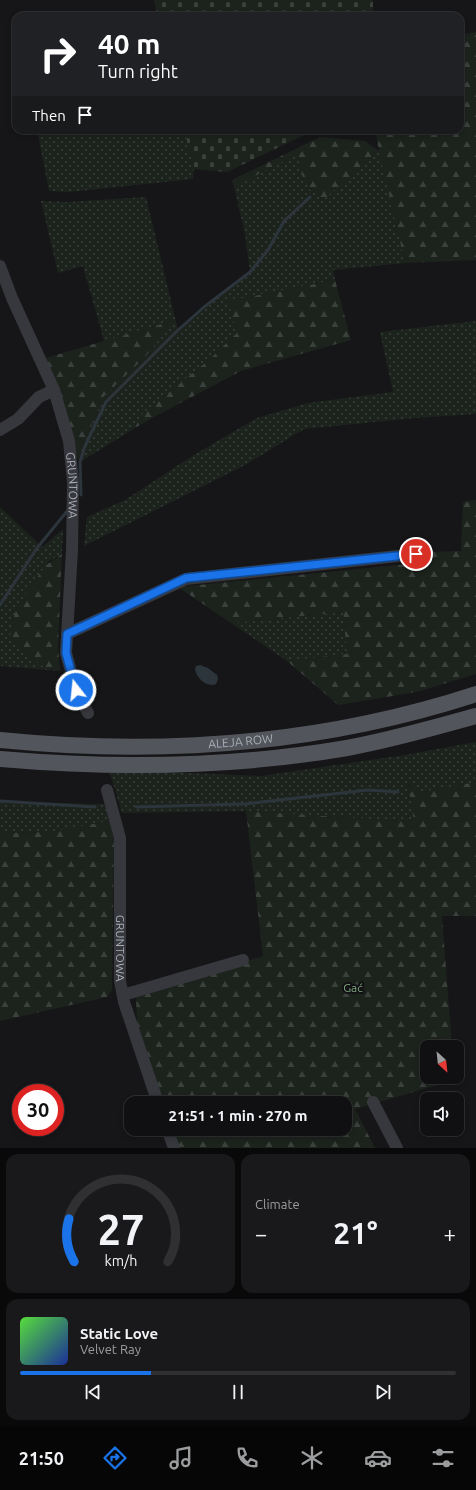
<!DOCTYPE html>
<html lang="en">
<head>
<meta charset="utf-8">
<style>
	body { margin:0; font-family:Ubuntu,sans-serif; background:#19191b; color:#f1f3f6; height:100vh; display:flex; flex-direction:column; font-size:15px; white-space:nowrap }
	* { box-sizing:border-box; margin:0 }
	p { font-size:13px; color:#9c9d9f }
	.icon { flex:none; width:22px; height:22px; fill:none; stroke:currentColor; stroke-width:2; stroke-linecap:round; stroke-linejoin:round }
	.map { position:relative; height:1148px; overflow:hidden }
	.side { display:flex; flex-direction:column; gap:6px; padding:6px; background:#09090a; flex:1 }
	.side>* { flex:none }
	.guide { position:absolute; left:12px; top:12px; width:452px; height:122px; border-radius:12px; box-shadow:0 2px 6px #0003,0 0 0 1px #303032; background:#202124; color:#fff; overflow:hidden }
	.needle { width:26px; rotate:153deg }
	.buttons { position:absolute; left:420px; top:1040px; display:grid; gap:8px }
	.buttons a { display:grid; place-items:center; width:44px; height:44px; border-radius:8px; background:#101012; box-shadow:0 2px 6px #0003,0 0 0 1px #303032; font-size:20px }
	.speed { position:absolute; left:12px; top:1084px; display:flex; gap:8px; font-size:20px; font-weight:700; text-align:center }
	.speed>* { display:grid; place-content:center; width:52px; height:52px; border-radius:50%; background:#101012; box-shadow:0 2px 6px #0003,0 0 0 1px #303032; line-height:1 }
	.speed .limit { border:6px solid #d22; background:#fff; color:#111 }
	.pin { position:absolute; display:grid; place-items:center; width:34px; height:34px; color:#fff; margin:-17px; border:2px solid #fff; border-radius:50%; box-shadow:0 1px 4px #0007 }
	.me { position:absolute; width:44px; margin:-22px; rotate:344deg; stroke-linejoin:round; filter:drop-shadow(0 0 3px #0008) }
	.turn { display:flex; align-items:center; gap:14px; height:84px; padding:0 20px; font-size:18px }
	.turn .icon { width:52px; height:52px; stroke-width:2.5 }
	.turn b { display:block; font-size:28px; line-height:34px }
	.then { display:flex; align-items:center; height:38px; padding:0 20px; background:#0003; gap:8px; font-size:15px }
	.big { font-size:30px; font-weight:700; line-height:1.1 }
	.side .widget { flex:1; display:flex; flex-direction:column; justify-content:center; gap:6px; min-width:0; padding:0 14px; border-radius:12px; background:#19191b }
	.side .dial { align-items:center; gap:0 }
	.dial svg { height:104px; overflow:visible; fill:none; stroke:#303032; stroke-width:7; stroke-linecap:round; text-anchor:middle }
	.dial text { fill:#f1f3f6; stroke:none }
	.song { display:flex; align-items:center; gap:12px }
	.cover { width:48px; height:48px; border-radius:6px; background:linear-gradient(135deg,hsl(110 70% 55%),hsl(230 70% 35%)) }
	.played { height:4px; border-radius:2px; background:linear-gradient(90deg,#1a73e8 30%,#303032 30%) }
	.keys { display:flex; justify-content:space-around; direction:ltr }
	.heat { display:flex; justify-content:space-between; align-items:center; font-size:22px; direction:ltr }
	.side .tiles { flex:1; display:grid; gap:6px; grid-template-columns:1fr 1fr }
	.widget:last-child { grid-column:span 2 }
	.trip { position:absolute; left:124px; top:1096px; width:228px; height:40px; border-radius:12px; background:#101012; box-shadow:0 2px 6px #0003,0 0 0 1px #303032; font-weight:700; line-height:40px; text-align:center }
	.tabs { display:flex; height:64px; justify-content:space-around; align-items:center; background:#060607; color:#9c9d9f }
	.tabs .icon { width:28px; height:28px }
	.tabs .selected { color:#1a73e8 }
	.tabs b { font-size:18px; color:#f1f3f6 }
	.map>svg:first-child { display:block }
	.green { fill:url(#green-dots) }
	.forest { fill:url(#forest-firs) }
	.cemetery { fill:url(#cemetery-stones) }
	.water { fill:#2c353c }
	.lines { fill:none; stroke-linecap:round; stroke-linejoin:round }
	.stream { stroke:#2c353c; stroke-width:3 }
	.minor { stroke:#37383d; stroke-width:12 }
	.major { stroke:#53555c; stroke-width:16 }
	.route-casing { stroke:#114b97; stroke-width:10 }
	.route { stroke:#1a73e8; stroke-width:7 }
	.labels { text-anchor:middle; stroke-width:4; stroke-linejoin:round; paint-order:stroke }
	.street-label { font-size:12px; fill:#a8adb8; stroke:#111113 }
	.park-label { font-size:12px; fill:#7fa381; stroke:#111113 }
</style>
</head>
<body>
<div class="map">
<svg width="476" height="1148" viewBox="0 0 476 1148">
	<defs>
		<pattern id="green-dots" width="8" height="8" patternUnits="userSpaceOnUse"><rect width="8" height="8" fill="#1c231d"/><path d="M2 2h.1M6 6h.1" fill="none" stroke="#3a403c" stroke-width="1.8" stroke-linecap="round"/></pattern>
		<pattern id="forest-firs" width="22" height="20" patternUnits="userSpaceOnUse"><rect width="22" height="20" fill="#1c231d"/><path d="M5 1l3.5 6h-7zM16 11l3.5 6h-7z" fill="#3a403c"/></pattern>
		<pattern id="cemetery-stones" width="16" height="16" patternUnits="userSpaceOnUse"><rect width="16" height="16" fill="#1c231d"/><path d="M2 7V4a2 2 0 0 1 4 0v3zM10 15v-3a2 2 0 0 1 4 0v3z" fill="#3a403c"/></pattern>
	</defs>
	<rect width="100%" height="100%" fill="#161618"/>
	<g class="green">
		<polygon points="37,130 185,130 194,169 193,179 69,192 49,191"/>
		<polygon points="379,151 405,263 333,270 335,280 229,301 237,333 209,360 141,415 135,428 80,462 78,458 103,397 145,357 174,320 104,341 83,266 58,273 41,201 69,202 146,197 178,330 204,307 250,272 245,234 234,187 297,154 302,175"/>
		<polygon points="476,321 476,414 415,418 304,429 245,465 84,546 87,517 125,500 194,455 257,418 308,403 393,392 380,332"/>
		<polygon points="0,507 42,547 63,529 62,554 49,561 16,608 45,668 60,671 0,666"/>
		<polygon points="343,612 348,654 287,661 231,623"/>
		<polygon points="476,742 476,782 423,792 408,783 414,822 246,811 122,813 109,770 261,776 405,755"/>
		<polygon points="0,802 105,804 109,821 50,832 0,833"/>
	</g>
	<g class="forest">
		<polygon points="476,32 476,260 405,263 379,152 323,200 309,189 302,175 297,154 234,187 232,180 320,137 365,141 379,151 375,130 460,130 460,35"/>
		<polygon points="335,280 351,340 241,371 152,418 135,428 141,415 209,360 237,333 228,301"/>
		<polygon points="175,320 145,357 103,397 78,458 46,358"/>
		<polygon points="476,500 476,674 417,692 338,705 287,661 347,654 343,612 231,623 178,587 428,562 428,552 461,551 463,502"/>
		<polygon points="62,554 58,646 60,671 45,668 9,640 16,608 46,565"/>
		<polygon points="408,782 423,792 476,782 476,916 442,916 452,1047 427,1047 427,1077 455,1077 455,1080 355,1109 375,1148 178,1148 172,1129 345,1129 345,1103 164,1103 137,1022 136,997 263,956 246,811 414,822"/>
		<polygon points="109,821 114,840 112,990 107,997 0,1021 0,833 50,832"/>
	</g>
	<g class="cemetery">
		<polygon points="154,0 373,0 373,16 157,16"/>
		<polygon points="184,130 315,130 227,172 194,169"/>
	</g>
	<path class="water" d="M 200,665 L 208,668 L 217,675 L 218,679 L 216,684 C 207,688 196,678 195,669 L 196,666 Z"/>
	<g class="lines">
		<g class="stream">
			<polyline points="81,495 80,462 85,446 106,402 177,331 204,307 250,272 268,250 284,221 310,197"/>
			<polyline points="0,605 37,548 68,510"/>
			<polyline points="0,801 95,807"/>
			<polyline points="136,807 244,804 368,790 398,792"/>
		</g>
		<g class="minor">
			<path id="s1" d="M 0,266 L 12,298 L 54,390 L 69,441 L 73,482 L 72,550 L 66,653 L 76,690 L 88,713"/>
			<polyline points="0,430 18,419 39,397 54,390"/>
			<polyline points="67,634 186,579 416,554"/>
			<path id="s2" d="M 107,790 L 120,838 L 120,981 L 124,1002 L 158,1103"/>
			<polyline points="123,995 243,960"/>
			<polyline points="373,1102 397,1148"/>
			<polyline points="167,1129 174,1148"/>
		</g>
		<g class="major">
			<path id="s3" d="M 0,740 C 160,756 323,744 476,694"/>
			<path d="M 0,759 C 117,769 231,768 347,748 C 391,740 433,728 476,716"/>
		</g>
	</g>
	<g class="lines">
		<g class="route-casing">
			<polyline id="route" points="76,690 66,653 67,634 186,578 416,554"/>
		</g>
		<use href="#route" class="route"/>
	</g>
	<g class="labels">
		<g class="street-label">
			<text dy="4" stroke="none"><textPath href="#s1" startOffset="233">GRUNTOWA</textPath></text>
			<text dy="4" stroke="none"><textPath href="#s3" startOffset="241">ALEJA ROW</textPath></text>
			<text dy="4" stroke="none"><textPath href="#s2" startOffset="160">GRUNTOWA</textPath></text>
		</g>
		<g class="park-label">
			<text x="353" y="992">Gać</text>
		</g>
	</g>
</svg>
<div class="buttons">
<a><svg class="needle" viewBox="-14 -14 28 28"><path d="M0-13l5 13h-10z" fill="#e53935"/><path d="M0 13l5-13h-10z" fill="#9c9d9f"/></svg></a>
<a><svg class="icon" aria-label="sound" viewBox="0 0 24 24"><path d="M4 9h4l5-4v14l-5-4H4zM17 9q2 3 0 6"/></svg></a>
</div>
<div class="speed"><div class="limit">30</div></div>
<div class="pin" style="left:416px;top:554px;background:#d93025"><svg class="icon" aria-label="arrive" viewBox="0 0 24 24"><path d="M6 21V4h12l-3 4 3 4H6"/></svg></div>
<svg class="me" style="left:76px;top:690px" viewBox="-20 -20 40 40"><circle r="17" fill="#1a73e8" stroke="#fff" stroke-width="3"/><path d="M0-11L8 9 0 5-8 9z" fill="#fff"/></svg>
<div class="trip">21:51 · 1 min · 270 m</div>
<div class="guide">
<div class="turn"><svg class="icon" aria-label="right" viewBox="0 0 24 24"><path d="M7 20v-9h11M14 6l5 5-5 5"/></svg><div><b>40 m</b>Turn right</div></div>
<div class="then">Then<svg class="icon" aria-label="arrive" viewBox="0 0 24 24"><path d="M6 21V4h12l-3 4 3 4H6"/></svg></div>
</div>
</div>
<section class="side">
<div class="tiles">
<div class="widget dial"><svg viewBox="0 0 100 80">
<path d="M14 69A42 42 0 1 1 86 69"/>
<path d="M14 69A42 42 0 0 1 10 36" stroke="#1a73e8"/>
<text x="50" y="56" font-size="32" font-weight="700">27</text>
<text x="50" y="72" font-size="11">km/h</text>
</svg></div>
<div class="widget"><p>Climate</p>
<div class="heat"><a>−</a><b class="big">21°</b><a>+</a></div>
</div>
<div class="widget">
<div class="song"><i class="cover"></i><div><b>Static Love</b><p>Velvet Ray</p></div></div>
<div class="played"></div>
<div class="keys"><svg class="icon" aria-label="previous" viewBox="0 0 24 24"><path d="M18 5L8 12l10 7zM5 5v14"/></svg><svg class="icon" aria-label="pause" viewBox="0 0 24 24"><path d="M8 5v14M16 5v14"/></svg><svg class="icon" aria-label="next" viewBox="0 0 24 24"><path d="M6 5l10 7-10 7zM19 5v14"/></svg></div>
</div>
</div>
</section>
<nav class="tabs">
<b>21:50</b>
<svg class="icon selected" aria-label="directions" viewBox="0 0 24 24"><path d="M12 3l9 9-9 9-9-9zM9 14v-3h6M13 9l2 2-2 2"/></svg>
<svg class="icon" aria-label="music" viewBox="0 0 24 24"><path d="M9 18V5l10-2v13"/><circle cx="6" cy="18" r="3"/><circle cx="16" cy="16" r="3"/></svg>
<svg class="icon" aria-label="phone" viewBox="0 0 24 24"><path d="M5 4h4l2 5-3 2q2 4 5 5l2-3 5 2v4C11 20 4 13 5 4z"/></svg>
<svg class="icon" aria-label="climate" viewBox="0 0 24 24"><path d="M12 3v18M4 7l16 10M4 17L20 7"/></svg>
<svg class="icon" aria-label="car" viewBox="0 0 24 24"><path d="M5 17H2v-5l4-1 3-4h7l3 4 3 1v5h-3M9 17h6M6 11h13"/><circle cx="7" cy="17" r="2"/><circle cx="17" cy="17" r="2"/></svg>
<svg class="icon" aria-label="filters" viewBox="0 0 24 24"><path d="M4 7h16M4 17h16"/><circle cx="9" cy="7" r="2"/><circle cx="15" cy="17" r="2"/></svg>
</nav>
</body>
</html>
